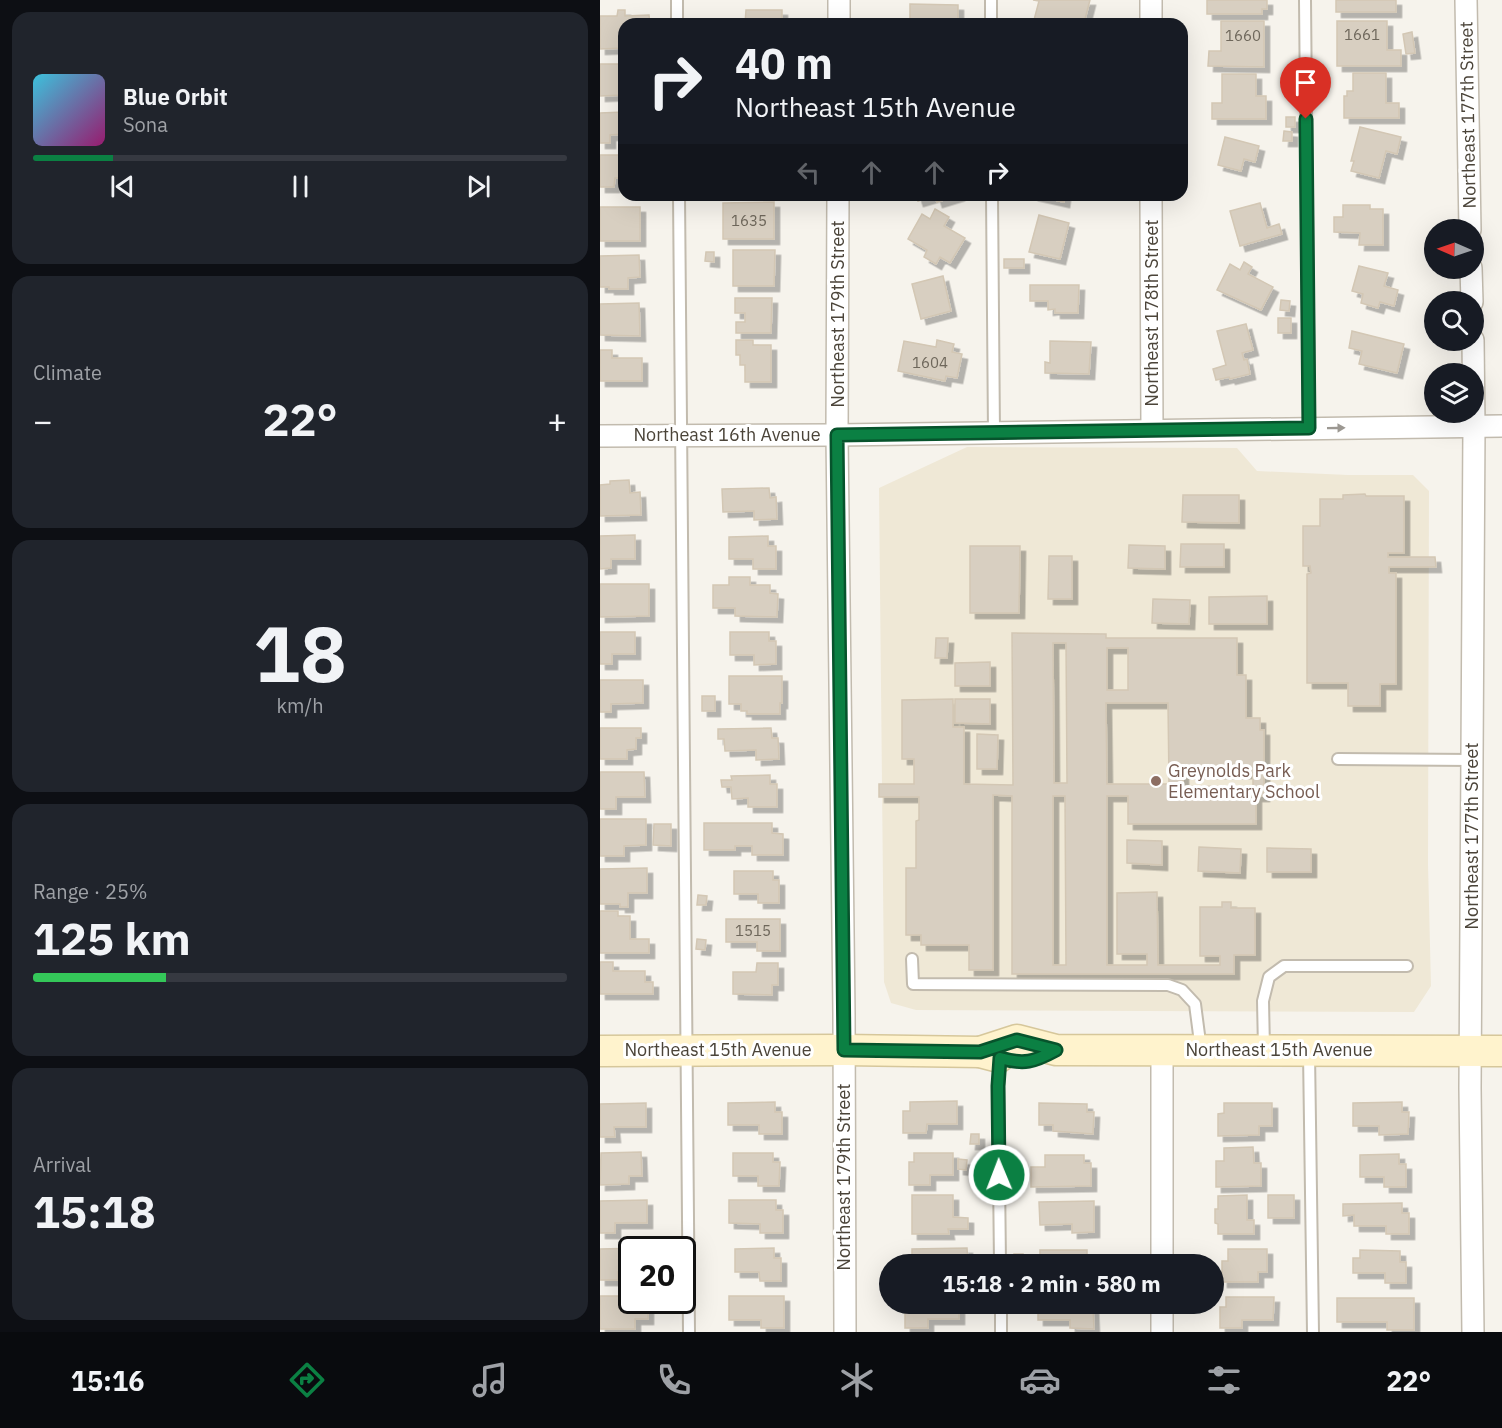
<!DOCTYPE html>
<html lang="en">
<head>
<meta charset="utf-8">
<style>
	body { margin:0; font-family:"IBM Plex Sans",sans-serif; background:#20242c; color:#f1f3f6; height:100vh; display:flex; flex-direction:column; font-size:22px; white-space:nowrap }
	* { box-sizing:border-box; margin:0 }
	p { font-size:20px; color:#9ea1a6 }
	.icon { flex:none; width:33px; height:33px; fill:none; stroke:currentColor; stroke-width:2; stroke-linecap:round; stroke-linejoin:round }
	.map { position:relative; flex:1; overflow:hidden }
	.side { display:flex; flex-direction:column; gap:12px; padding:12px; background:#0d0f14; width:600px }
	.side>* { flex:none }
	.top-card { position:absolute; left:18px; top:18px; width:570px; height:183px; border-radius:18px; box-shadow:0 6px 24px #0002; background:#171b24; color:#f1f3f6; overflow:hidden }
	.needle { width:39px; rotate:272deg }
	.controls { position:absolute; left:824px; top:219px; display:grid; gap:12px }
	.controls a { display:grid; place-items:center; width:60px; height:60px; border-radius:50%; background:#171b24; box-shadow:0 6px 24px #0002; font-size:30px }
	.speed { position:absolute; left:18px; top:1236px; display:flex; gap:12px; font-size:30px; font-weight:700; text-align:center }
	.speed>* { display:grid; place-content:center; width:78px; height:78px; border-radius:50%; background:#171b24; box-shadow:0 6px 24px #0002; line-height:1 }
	.speed .limit { border:3px solid #111; border-radius:9px; background:#fff; color:#111 }
	.pin { position:absolute; display:grid; place-items:center; width:51px; height:51px; color:#fff; margin:-62px -26px; border-radius:50% 50% 50% 0; rotate:-45deg; box-shadow:0 0 6px #0007 }
	.pin .icon { rotate:45deg }
	.me { position:absolute; width:66px; margin:-33px; rotate:359deg; stroke-linejoin:round; filter:drop-shadow(0 0 4px #0008) }
	.turn { display:flex; align-items:center; gap:21px; height:126px; padding:0 18px; font-size:27px }
	.turn .icon { width:78px; height:78px; stroke-width:2.5 }
	.turn b { display:block; font-size:42px; line-height:51px }
	.lanes { display:flex; align-items:center; height:57px; padding:0 18px; background:#0003; justify-content:center; gap:30px; direction:ltr }
	.lanes .off { opacity:.35 }
	.big { font-size:45px; font-weight:700; line-height:1.1 }
	.side .card { flex:1; display:flex; flex-direction:column; justify-content:center; gap:9px; min-width:0; padding:0 21px; border-radius:18px; background:#20242c }
	.side .dial { align-items:center; gap:0 }
	.dial b { font-size:78px; line-height:1 }
	.song { display:flex; align-items:center; gap:18px }
	.cover { width:72px; height:72px; border-radius:9px; background:linear-gradient(135deg,hsl(190 70% 55%),hsl(320 70% 35%)) }
	.played { height:6px; border-radius:3px; background:linear-gradient(90deg,#0b8043 15%,#363941 15%) }
	.keys { display:flex; justify-content:space-around; direction:ltr }
	.heat { display:flex; justify-content:space-between; align-items:center; font-size:33px; direction:ltr }
	.charge { height:9px; border-radius:4px; background:linear-gradient(90deg,#34c759 25%,#363941 0) }
	.trip { position:absolute; left:279px; top:1254px; width:345px; height:60px; border-radius:30px; background:#171b24; box-shadow:0 6px 24px #0002; font-weight:700; line-height:60px; text-align:center }
	.tabs { display:flex; height:96px; justify-content:space-around; align-items:center; background:#090b0e; color:#9ea1a6 }
	.tabs .icon { width:42px; height:42px }
	.tabs .on { color:#0b8043 }
	.tabs b { font-size:27px; color:#f1f3f6 }
	main { display:flex; flex:1; min-height:0 }
	.map>svg:first-child { display:block }
	.education { fill:#efe8d6 }
	.building { fill:#d8cfc1; stroke:#d3c7b4; stroke-width:1.5; fill-rule:evenodd; filter:url(#shadow) }
	.lines { fill:none; stroke-linecap:round; stroke-linejoin:round }
	.lane-casing { stroke:#c2bbae; stroke-width:14 }
	.street-casing { stroke:#c2bbae; stroke-width:24 }
	.secondary-casing { stroke:#d6c79b; stroke-width:33 }
	.lane { stroke:#fff; stroke-width:10 }
	.street { stroke:#fff; stroke-width:21 }
	.secondary { stroke:#fff3cd; stroke-width:30 }
	.oneway { fill:#9c9892 }
	.route-casing { stroke:#07532c; stroke-width:15 }
	.route { stroke:#0b8043; stroke-width:10 }
	.education-dot { fill:#8d6e63; stroke:#fff; stroke-width:2 }
	.labels { text-anchor:middle; stroke-width:6; stroke-linejoin:round; paint-order:stroke }
	.number-label { font-size:15px; fill:#6e675b }
	.street-label { font-size:18px; fill:#4b4439; stroke:#fff }
	.education-label { font-size:18px; fill:#785e54; stroke:#fff; text-anchor:start }
</style>
</head>
<body>
<main>
<section class="side">
<div class="card">
<div class="song"><i class="cover"></i><div><b>Blue Orbit</b><p>Sona</p></div></div>
<div class="played"></div>
<div class="keys"><svg class="icon" aria-label="previous" viewBox="0 0 24 24"><path d="M18 5L8 12l10 7zM5 5v14"/></svg><svg class="icon" aria-label="pause" viewBox="0 0 24 24"><path d="M8 5v14M16 5v14"/></svg><svg class="icon" aria-label="next" viewBox="0 0 24 24"><path d="M6 5l10 7-10 7zM19 5v14"/></svg></div>
</div>
<div class="card"><p>Climate</p>
<div class="heat"><a>−</a><b class="big">22°</b><a>+</a></div>
</div>
<div class="card dial"><b>18</b><p>km/h</p></div>
<div class="card"><p>Range · 25%</p><b class="big">125 km</b><div class="charge"></div></div>
<div class="card"><p>Arrival</p><b class="big">15:18</b></div>
</section>
<div class="map">
<svg width="902" height="1332" viewBox="0 0 902 1332">
	<defs>
		<filter id="shadow"><feDropShadow dx="5.5" dy="5.5" stdDeviation="0" flood-color="#0004"/></filter>
	</defs>
	<rect width="100%" height="100%" fill="#f6f3ec"/>
	<polygon class="education" points="367,447 637,448 657,471 748,475 813,475 829,491 828,864 831,986 814,1012 316,1010 291,1003 284,982 279,488"/>
	<g class="building">
		<polygon points="433,0 490,0 484,23 467,19 466,24 447,24 434,20 439,1"/>
		<polygon points="607,0 667,0 667,9 662,9 662,14 607,14"/>
		<rect x="736" y="0" width="60" height="12"/>
		<polygon points="310,4 358,5 358,20 334,20 334,24 310,24"/>
		<polygon points="18,10 25,10 25,16 49,15 50,24 24,24 24,48 0,49 0,16 17,16"/>
		<polygon points="146,10 182,10 182,24 145,24"/>
		<polygon points="621,21 664,21 664,67 608,66 609,51 621,51"/>
		<polygon points="737,21 787,21 787,50 801,50 801,66 737,66"/>
		<polygon points="812,32 815,53 806,54 803,34"/>
		<polygon points="0,64 24,64 24,95 0,96"/>
		<polygon points="753,73 786,73 786,103 799,103 799,118 744,118 744,96 747,96 747,91 753,91"/>
		<polygon points="622,74 656,74 656,96 666,96 666,119 612,119 612,103 622,103"/>
		<polygon points="24,112 24,134 10,135 10,143 0,143 0,113"/>
		<rect x="686" y="117" width="9" height="10"/>
		<polygon points="760,127 801,137 797,154 786,151 779,178 751,171 754,161 751,161"/>
		<polygon points="684,131 692,132 692,141 683,141"/>
		<polygon points="625,137 659,146 655,162 644,159 641,171 618,165"/>
		<polygon points="0,155 24,155 24,178 15,178 14,187 0,187"/>
		<polygon points="316,195 360,195 337,202 335,196 318,201"/>
		<polygon points="432,195 465,195 464,202"/>
		<polygon points="174,202 174,239 123,239 123,203"/>
		<polygon points="660,203 667,228 679,224 682,234 640,246 630,211"/>
		<polygon points="743,205 770,205 770,209 783,209 783,245 759,245 760,233 734,232 734,217 743,217"/>
		<rect x="0" y="207" width="40" height="34"/>
		<polygon points="335,209 349,217 344,226 365,238 350,263 340,257 336,264 324,257 327,250 308,239 322,214 330,219"/>
		<polygon points="439,215 469,223 460,259 429,252"/>
		<polygon points="133,250 175,250 174,286 133,286"/>
		<polygon points="106,252 114,252 114,262 105,261"/>
		<polygon points="39,255 40,277 28,278 28,289 9,289 9,287 0,287 0,256"/>
		<rect x="404" y="259" width="20" height="9"/>
		<polygon points="644,262 652,267 648,274 673,287 661,310 617,290 630,264 640,270"/>
		<polygon points="759,266 788,273 784,286 798,290 794,306 780,302 778,308 761,303 763,294 752,291"/>
		<polygon points="343,276 351,311 321,319 312,284"/>
		<polygon points="430,285 479,285 478,313 455,313 455,309 448,310 448,301 430,301"/>
		<polygon points="135,298 172,298 171,333 136,333 136,322 145,322 145,313 135,313"/>
		<polygon points="681,300 690,301 689,311 680,310"/>
		<polygon points="39,303 40,336 0,335 0,304"/>
		<rect x="678" y="318" width="13" height="15"/>
		<polygon points="646,324 653,350 642,353 644,360 647,359 650,374 630,379 629,377 616,380 613,369 626,365 617,331"/>
		<polygon points="752,331 804,344 797,373 759,364 762,351 749,348"/>
		<polygon points="136,340 153,340 153,345 171,345 171,382 145,382 145,365 140,365 140,355 136,355"/>
		<polygon points="337,340 354,344 352,352 362,354 357,378 346,376 345,381 298,371 304,341 336,347"/>
		<polygon points="450,341 491,342 489,374 445,373 445,362 450,363"/>
		<polygon points="0,350 12,350 12,358 42,358 42,381 0,381"/>
		<polygon points="29,480 30,493 40,492 41,515 0,516 0,485 10,484 10,481"/>
		<polygon points="169,488 170,498 176,497 177,519 154,520 154,511 123,512 122,489"/>
		<polygon points="765,494 766,496 804,496 804,553 788,553 788,557 835,557 836,567 789,567 789,573 796,573 796,684 780,684 780,706 748,706 748,683 707,683 707,574 711,573 710,566 703,566 703,526 720,526 720,499 743,499 743,495"/>
		<polygon points="583,495 639,495 639,523 582,522"/>
		<polygon points="35,535 35,559 11,559 11,568 0,569 0,536"/>
		<polygon points="168,536 168,546 176,546 176,569 153,569 153,559 129,559 129,537"/>
		<polygon points="581,544 624,544 624,567 580,567"/>
		<polygon points="529,545 565,546 565,569 528,568"/>
		<polygon points="370,546 420,546 419,613 370,613"/>
		<polygon points="449,556 472,556 472,599 448,599"/>
		<polygon points="129,577 150,577 150,585 170,585 170,593 178,594 177,617 135,616 135,608 113,608 113,585 129,585"/>
		<polygon points="0,584 49,584 49,616 0,617"/>
		<polygon points="667,596 667,624 609,624 609,597"/>
		<polygon points="553,599 590,600 589,624 552,623"/>
		<polygon points="0,632 35,632 35,654 12,654 12,664 0,664"/>
		<polygon points="130,632 169,632 169,641 176,641 176,664 154,665 154,655 130,655"/>
		<path d="M 412,633 L 506,634 L 506,638 L 637,638 L 637,675 L 646,675 L 646,718 L 660,718 L 660,730 L 664,730 L 664,796 L 656,796 L 656,824 L 528,824 L 528,796 L 507,796 L 507,965 L 547,965 L 547,954 L 517,954 L 517,893 L 557,892 L 558,965 L 620,965 L 620,956 L 600,956 L 600,907 L 622,907 L 622,902 L 631,902 L 631,908 L 655,908 L 655,955 L 634,955 L 634,974 L 412,974 L 412,796 L 393,795 L 393,970 L 369,970 L 369,945 L 321,945 L 321,935 L 306,935 L 306,868 L 316,868 L 316,821 L 319,820 L 319,797 L 279,797 L 279,784 L 314,784 L 314,759 L 302,759 L 302,700 L 353,699 L 353,727 L 364,727 L 364,784 L 413,785 ZM 453,643 L 466,643 L 467,783 L 454,783 ZM 507,648 L 528,648 L 528,690 L 507,690 ZM 506,703 L 568,703 L 569,784 L 507,784 ZM 583,773 L 653,773 L 653,787 L 583,786 ZM 453,796 L 465,796 L 466,965 L 453,965 Z"/>
		<polygon points="336,638 348,638 347,658 335,658"/>
		<polygon points="390,662 390,686 355,686 355,663"/>
		<polygon points="129,676 182,676 182,703 180,703 180,714 147,714 147,711 141,711 141,704 129,704"/>
		<polygon points="0,680 43,680 43,703 11,704 11,712 0,712"/>
		<rect x="102" y="696" width="13" height="15"/>
		<polygon points="355,699 390,699 390,724 355,723"/>
		<polygon points="0,728 41,728 41,738 36,738 36,749 27,750 27,759 0,759"/>
		<polygon points="171,728 172,738 178,738 179,759 156,760 156,750 125,751 124,739 118,739 118,729"/>
		<polygon points="377,734 398,735 397,769 377,769"/>
		<polygon points="0,772 44,772 45,797 16,797 16,809 0,809"/>
		<polygon points="170,775 170,784 177,784 177,807 148,807 148,798 132,799 131,787 122,787 121,780 132,780 131,776"/>
		<polygon points="0,819 46,819 46,845 24,846 24,856 0,856"/>
		<polygon points="104,823 172,823 172,833 183,834 183,855 152,855 152,846 135,846 135,850 104,850"/>
		<polygon points="54,824 71,824 71,846 53,845"/>
		<polygon points="527,840 562,841 562,865 527,863"/>
		<polygon points="599,847 641,849 640,873 598,871"/>
		<polygon points="667,848 711,849 711,872 667,872"/>
		<polygon points="47,868 47,893 28,893 28,907 20,907 20,904 0,904 0,869"/>
		<polygon points="134,871 173,871 173,880 179,880 179,903 158,903 158,894 134,894"/>
		<polygon points="98,895 107,896 106,905 97,905"/>
		<polygon points="0,911 18,911 18,916 30,916 30,939 49,939 49,953 0,953"/>
		<polygon points="126,919 180,919 180,951 157,951 157,942 126,942"/>
		<polygon points="97,939 106,940 105,950 96,949"/>
		<polygon points="0,962 13,962 13,971 45,971 45,982 53,982 53,994 0,994"/>
		<polygon points="157,963 178,963 178,985 172,985 172,995 133,994 133,972 156,972"/>
		<polygon points="357,1101 357,1124 327,1124 326,1133 303,1133 303,1111 310,1111 310,1102"/>
		<polygon points="175,1102 175,1112 182,1112 182,1134 159,1134 159,1125 128,1125 128,1103"/>
		<polygon points="802,1102 802,1112 809,1112 808,1134 779,1135 779,1126 753,1126 753,1103"/>
		<polygon points="46,1103 46,1127 14,1127 15,1137 0,1137 0,1104"/>
		<polygon points="439,1103 487,1104 487,1112 494,1112 493,1134 453,1131 453,1125 439,1125"/>
		<polygon points="624,1103 672,1103 672,1126 659,1126 659,1135 618,1136 618,1114 624,1113"/>
		<polygon points="371,1134 379,1134 379,1144 370,1144"/>
		<polygon points="653,1147 654,1163 661,1163 661,1186 616,1187 616,1161 624,1161 624,1148"/>
		<polygon points="41,1152 42,1176 29,1176 29,1184 0,1185 1,1153"/>
		<polygon points="133,1153 173,1153 173,1162 180,1162 179,1186 158,1186 158,1176 133,1176"/>
		<polygon points="314,1153 353,1153 353,1175 330,1175 330,1185 309,1185 309,1162 314,1162"/>
		<polygon points="799,1154 799,1164 806,1164 806,1187 784,1187 784,1177 760,1177 760,1155"/>
		<polygon points="445,1155 484,1155 484,1163 491,1163 491,1186 431,1187 431,1167 445,1167"/>
		<polygon points="358,1159 367,1160 366,1170 358,1169"/>
		<polygon points="312,1195 353,1195 353,1217 368,1218 368,1229 348,1229 349,1234 312,1234"/>
		<polygon points="647,1195 647,1220 654,1220 654,1234 618,1234 618,1224 615,1223 615,1209 618,1209 618,1196"/>
		<rect x="668" y="1195" width="26" height="23"/>
		<polygon points="47,1200 47,1223 15,1223 15,1233 0,1233 0,1201"/>
		<polygon points="129,1200 176,1200 176,1210 183,1210 183,1233 160,1233 160,1224 129,1223"/>
		<polygon points="494,1201 494,1232 472,1233 472,1224 440,1225 439,1202"/>
		<polygon points="802,1203 802,1213 809,1213 809,1234 786,1234 786,1226 754,1226 754,1215 743,1216 743,1204"/>
		<polygon points="43,1248 43,1250 32,1250 32,1271 18,1272 18,1280 0,1280 0,1249"/>
		<polygon points="174,1248 174,1258 181,1258 181,1281 160,1281 159,1272 135,1272 135,1249"/>
		<polygon points="367,1248 368,1264 305,1264 305,1258 312,1258 312,1249"/>
		<polygon points="628,1249 667,1249 667,1272 658,1272 658,1282 622,1282 622,1261 628,1261"/>
		<polygon points="440,1250 487,1250 487,1259 494,1259 494,1264 448,1264 448,1261 440,1261"/>
		<polygon points="760,1250 800,1251 800,1262 806,1262 806,1283 785,1283 785,1273 753,1273 753,1258 760,1258"/>
		<polygon points="414,1254 423,1254 422,1264 414,1264"/>
		<polygon points="0,1296 32,1296 32,1300 48,1300 48,1319 35,1319 35,1329 0,1329"/>
		<polygon points="129,1296 184,1296 184,1328 161,1328 161,1320 129,1320"/>
		<polygon points="626,1297 674,1297 673,1320 642,1320 642,1328 620,1328 620,1307 626,1307"/>
		<polygon points="737,1298 814,1298 814,1330 787,1330 787,1322 737,1322"/>
		<polygon points="305,1304 359,1304 359,1319 328,1319 328,1328 305,1328"/>
		<polygon points="438,1304 486,1304 486,1307 493,1307 494,1329 470,1328 470,1320 438,1320"/>
	</g>
	<g class="lines">
		<g class="lane-casing">
			<g id="lane">
				<polyline points="77,0 77,24"/>
				<polyline points="391,0 391,24"/>
				<polyline points="705,0 709,428"/>
				<polyline points="79,195 89,1332"/>
				<polyline points="392,195 394,433"/>
				<polyline points="738,759 872,760"/>
				<polyline points="312,959 313,984 568,985 582,990 595,1004 601,1050"/>
				<polyline points="664,1049 663,1001 669,977 684,966 807,966"/>
				<polyline points="709,1053 713,1332"/>
				<polyline points="400,1058 398,1086 400,1264"/>
				<polyline points="401,1304 401,1332"/>
			</g>
		</g>
		<g class="street-casing">
			<g id="street">
				<polyline points="551,0 551,24"/>
				<polyline points="866,0 870,230"/>
				<polyline points="239,24 239,0"/>
				<polyline points="238,195 237,435 244,1014 245,1332"/>
				<polyline points="551,195 552,430"/>
				<polyline points="871,268 872,302"/>
				<polyline points="873,340 874,426 870,1088 873,1332"/>
				<polyline points="0,436 237,435 902,426"/>
				<polyline points="562,1050 562,1264"/>
				<polyline points="562,1304 562,1332"/>
			</g>
		</g>
		<g class="secondary-casing">
			<g id="secondary">
				<polyline points="0,1051 244,1050 380,1052 399,1057"/>
				<polyline points="380,1052 417,1040 456,1050 902,1051"/>
			</g>
		</g>
		<use href="#lane" class="lane"/>
		<use href="#street" class="street"/>
		<use href="#secondary" class="secondary"/>
	</g>
	<defs><path id="oneway-solid" d="M-6-.8H1V-3.2L6.5 0L1 3.2V.8H-6Z" transform="scale(1.5)"/></defs>
	<use class="oneway" href="#oneway-solid" transform="translate(736 428) rotate(-1)"/>
	<g class="lines">
		<g class="route-casing">
			<path id="route" d="M 399,1175 L 398,1086 L 400,1058 C 424,1065 434,1062 456,1050 L 417,1040 L 380,1052 L 244,1050 L 237,435 L 709,428 L 706,119"/>
		</g>
		<use href="#route" class="route"/>
	</g>
	<circle class="education-dot" cx="556" cy="781" r="6"/>
	<g class="labels">
		<g class="number-label">
			<text x="762" y="40">1661</text>
			<text x="643" y="41">1660</text>
			<text x="149" y="226">1635</text>
			<text x="330" y="368">1604</text>
			<text x="153" y="936">1515</text>
		</g>
		<g class="street-label">
			<text transform="translate(868 115) rotate(-91)" y="6">Northeast 177th Street</text>
			<text transform="translate(552 313) rotate(-90)" y="6">Northeast 178th Street</text>
			<text transform="translate(238 314) rotate(-90)" y="6">Northeast 179th Street</text>
			<text x="127" y="441">Northeast 16th Avenue</text>
			<text transform="translate(872 836) rotate(-90)" y="6">Northeast 177th Street</text>
			<text x="118" y="1056">Northeast 15th Avenue</text>
			<text x="679" y="1056">Northeast 15th Avenue</text>
			<text transform="translate(244 1177) rotate(-90)" y="6">Northeast 179th Street</text>
		</g>
		<g class="education-label">
			<text x="568" y="777">Greynolds Park<tspan x="568" dy="21">Elementary School</tspan></text>
		</g>
	</g>
</svg>
<div class="controls">
<a><svg class="needle" viewBox="-14 -14 28 28"><path d="M0-13l5 13h-10z" fill="#e53935"/><path d="M0 13l5-13h-10z" fill="#9ea1a6"/></svg></a>
<a><svg class="icon" aria-label="search" viewBox="0 0 24 24"><circle cx="10" cy="10" r="6"/><path d="M15 15l6 6"/></svg></a>
<a><svg class="icon" aria-label="layers" viewBox="0 0 24 24"><path d="M12 4l9 5-9 5-9-5zM3 14l9 5 9-5"/></svg></a>
</div>
<div class="speed"><div class="limit">20</div></div>
<div class="pin" style="left:706px;top:119px;background:#d93025"><svg class="icon" aria-label="arrive" viewBox="0 0 24 24"><path d="M6 21V4h12l-3 4 3 4H6"/></svg></div>
<svg class="me" style="left:399px;top:1175px" viewBox="-20 -20 40 40"><circle r="17" fill="#0b8043" stroke="#fff" stroke-width="3"/><path d="M0-11L8 9 0 5-8 9z" fill="#fff"/></svg>
<div class="trip">15:18 · 2 min · 580 m</div>
<div class="top-card">
<div class="turn"><svg class="icon" aria-label="right" viewBox="0 0 24 24"><path d="M7 20v-9h11M14 6l5 5-5 5"/></svg><div><b>40 m</b>Northeast 15th Avenue</div></div>
<div class="lanes"><svg class="icon off" aria-label="left" viewBox="0 0 24 24"><path d="M17 20v-9H6M10 6l-5 5 5 5"/></svg><svg class="icon off" aria-label="ahead" viewBox="0 0 24 24"><path d="M12 20V5M6 11l6-6 6 6"/></svg><svg class="icon off" aria-label="ahead" viewBox="0 0 24 24"><path d="M12 20V5M6 11l6-6 6 6"/></svg><svg class="icon" aria-label="right" viewBox="0 0 24 24"><path d="M7 20v-9h11M14 6l5 5-5 5"/></svg></div>
</div>
</div>
</main>
<nav class="tabs">
<b>15:16</b>
<svg class="icon on" aria-label="directions" viewBox="0 0 24 24"><path d="M12 3l9 9-9 9-9-9zM9 14v-3h6M13 9l2 2-2 2"/></svg>
<svg class="icon" aria-label="music" viewBox="0 0 24 24"><path d="M9 18V5l10-2v13"/><circle cx="6" cy="18" r="3"/><circle cx="16" cy="16" r="3"/></svg>
<svg class="icon" aria-label="phone" viewBox="0 0 24 24"><path d="M5 4h4l2 5-3 2q2 4 5 5l2-3 5 2v4C11 20 4 13 5 4z"/></svg>
<svg class="icon" aria-label="climate" viewBox="0 0 24 24"><path d="M12 3v18M4 7l16 10M4 17L20 7"/></svg>
<svg class="icon" aria-label="car" viewBox="0 0 24 24"><path d="M5 17H2v-5l4-1 3-4h7l3 4 3 1v5h-3M9 17h6M6 11h13"/><circle cx="7" cy="17" r="2"/><circle cx="17" cy="17" r="2"/></svg>
<svg class="icon" aria-label="filters" viewBox="0 0 24 24"><path d="M4 7h16M4 17h16"/><circle cx="9" cy="7" r="2"/><circle cx="15" cy="17" r="2"/></svg>
<b>22°</b>
</nav>
</body>
</html>
